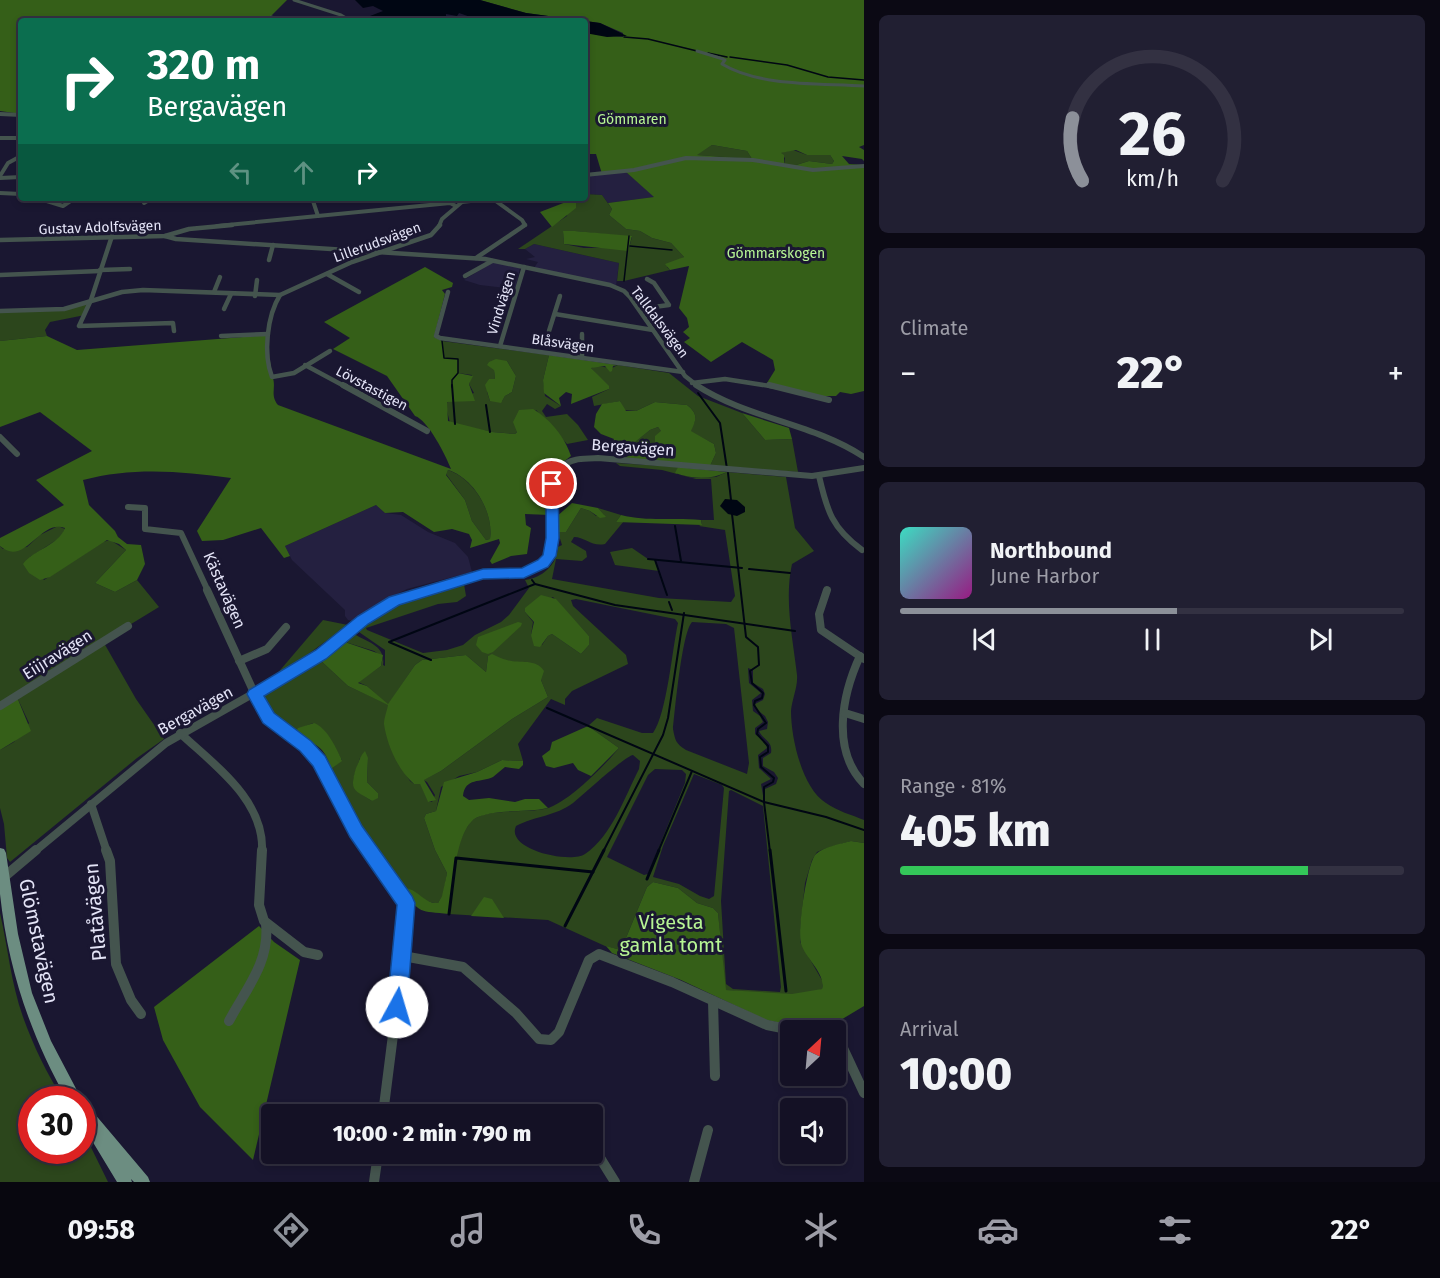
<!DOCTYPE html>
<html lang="en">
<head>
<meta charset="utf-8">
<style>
	body { margin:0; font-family:"Fira Sans",sans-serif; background:#211f32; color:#f1f3f6; height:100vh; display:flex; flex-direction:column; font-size:22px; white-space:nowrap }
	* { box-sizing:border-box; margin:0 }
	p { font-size:20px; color:#9d9da7 }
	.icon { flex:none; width:33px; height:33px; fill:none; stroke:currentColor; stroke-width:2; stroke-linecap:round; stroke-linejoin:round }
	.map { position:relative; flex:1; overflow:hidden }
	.drawer { display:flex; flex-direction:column; gap:15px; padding:15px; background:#0b0914; width:576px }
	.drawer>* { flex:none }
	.guide { position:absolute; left:18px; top:18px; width:570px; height:183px; border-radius:6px; box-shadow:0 3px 9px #0003,0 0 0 2px #333142; background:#0b6e4f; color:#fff; overflow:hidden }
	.needle { width:39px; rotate:26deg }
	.buttons { position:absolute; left:780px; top:1020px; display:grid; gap:12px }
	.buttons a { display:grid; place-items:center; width:66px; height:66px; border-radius:6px; background:#141125; box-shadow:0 3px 9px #0003,0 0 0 2px #333142; font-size:30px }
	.speed { position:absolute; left:18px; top:1086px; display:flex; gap:12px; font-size:30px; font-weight:700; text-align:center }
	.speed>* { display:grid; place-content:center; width:78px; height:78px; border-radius:50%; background:#141125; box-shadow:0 3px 9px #0003,0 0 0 2px #333142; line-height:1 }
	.speed .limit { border:9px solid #d22; background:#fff; color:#111 }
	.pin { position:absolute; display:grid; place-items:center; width:51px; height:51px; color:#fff; margin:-26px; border:3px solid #fff; border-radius:50%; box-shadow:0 2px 6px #0007 }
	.me { position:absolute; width:66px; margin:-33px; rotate:6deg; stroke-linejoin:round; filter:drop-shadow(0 0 4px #0008) }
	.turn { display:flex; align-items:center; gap:21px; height:126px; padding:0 30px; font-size:27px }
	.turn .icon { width:78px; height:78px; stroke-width:2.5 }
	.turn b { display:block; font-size:42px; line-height:51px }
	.lanes { display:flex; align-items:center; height:57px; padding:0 30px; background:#0003; justify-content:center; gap:30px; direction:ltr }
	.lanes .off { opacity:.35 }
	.big { font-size:45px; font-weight:800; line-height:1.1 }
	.drawer .widget { flex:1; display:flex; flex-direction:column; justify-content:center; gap:9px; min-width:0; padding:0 21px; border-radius:9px; background:#211f32 }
	.drawer .dial { align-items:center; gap:0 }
	.dial svg { height:156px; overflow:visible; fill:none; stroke:#333142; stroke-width:7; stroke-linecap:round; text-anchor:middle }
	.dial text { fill:#f1f3f6; stroke:none }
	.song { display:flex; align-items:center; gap:18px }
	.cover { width:72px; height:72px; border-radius:9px; background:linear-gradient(135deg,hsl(170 70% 55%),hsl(310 70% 35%)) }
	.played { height:6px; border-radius:3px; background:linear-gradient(90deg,#8c9099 55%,#333142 55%) }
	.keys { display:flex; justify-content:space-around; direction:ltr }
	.heat { display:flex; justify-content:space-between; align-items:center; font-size:33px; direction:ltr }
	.charge { height:9px; border-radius:4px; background:linear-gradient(90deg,#34c759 81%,#333142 0) }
	.trip { position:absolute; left:261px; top:1104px; width:342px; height:60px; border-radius:6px; background:#141125; box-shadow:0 3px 9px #0003,0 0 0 2px #333142; font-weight:800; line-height:60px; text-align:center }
	.tabs { display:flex; height:96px; justify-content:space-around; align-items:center; background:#08070f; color:#9d9da7 }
	.tabs .icon { width:42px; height:42px }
	.tabs .active { color:#8c9099 }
	.tabs b { font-size:27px; color:#f1f3f6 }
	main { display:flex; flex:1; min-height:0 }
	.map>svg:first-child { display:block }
	.built { fill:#242040 }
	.green { fill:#2c461c; fill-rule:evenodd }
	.forest { fill:#355f18; fill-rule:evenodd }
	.water { fill:#000613 }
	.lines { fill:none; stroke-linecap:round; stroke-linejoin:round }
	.stream-far2 { stroke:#000613; stroke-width:1.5 }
	.stream-far1 { stroke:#000613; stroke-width:2 }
	.stream { stroke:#000613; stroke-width:3 }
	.minor-far5 { stroke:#44544e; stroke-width:3 }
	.minor-far4 { stroke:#44544e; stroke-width:4 }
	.minor-far3 { stroke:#44544e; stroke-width:4.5 }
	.minor-far2 { stroke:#44544e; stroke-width:6 }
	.minor-far1 { stroke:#44544e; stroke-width:8 }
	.minor { stroke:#44544e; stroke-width:10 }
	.major { fill:#6c8d81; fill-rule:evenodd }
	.route { fill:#1a73e8; stroke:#114b97; stroke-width:1.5 }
	.labels { text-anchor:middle; stroke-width:6; stroke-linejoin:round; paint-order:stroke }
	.far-park-label { font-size:14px; fill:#b7f594; stroke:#1a1731 }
	.far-street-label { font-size:14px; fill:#e4e4f7; stroke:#1a1731 }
	.street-label { font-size:16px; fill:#e4e4f7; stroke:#1a1731 }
	.near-street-label { font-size:20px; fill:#e4e4f7; stroke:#1a1731 }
	.near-park-label { font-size:20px; fill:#b7f594; stroke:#1a1731 }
</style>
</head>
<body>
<main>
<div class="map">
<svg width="864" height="1182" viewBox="0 0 864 1182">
	<rect width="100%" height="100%" fill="#1a1731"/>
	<g class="built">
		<polygon points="626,172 655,197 608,203 602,195 585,194 585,175"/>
		<polygon points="534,244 619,263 616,286 534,268 538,262 526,259 535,257 525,249"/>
		<polygon points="493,262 520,268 515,289 480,285 464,280"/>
		<polygon points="376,505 385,513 401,515 428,532 455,543 468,557 472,572 407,589 387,599 356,622 348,620 345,616 345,610 292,560 285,546"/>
	</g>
	<g class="green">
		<polygon points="712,145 747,151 752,159 696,155"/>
		<polygon points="793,150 807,155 830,155 834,161 832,164 809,161 793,166 784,164 785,158 780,153"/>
		<path d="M 585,194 L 602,195 L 612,209 L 609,215 L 626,229 L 640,231 L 652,238 L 671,243 L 684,257 L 667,267 L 670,270 L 624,281 L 617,281 L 619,263 L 534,244 L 525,249 L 518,249 L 567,216 L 569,200 L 563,198 L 585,198 ZM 575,231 L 632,237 L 629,248 L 584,248 L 564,244 L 563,231 Z"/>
		<polygon points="90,302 85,315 50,322 45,330 47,336 0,341 0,311 64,309"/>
		<path d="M 442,341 L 549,355 L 543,380 L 545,396 L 561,406 L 555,409 L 547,404 L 542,411 L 546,417 L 567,414 L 578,425 L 588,440 L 567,444 L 536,410 L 515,434 L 492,432 L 450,423 L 445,403 L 474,393 L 469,384 L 472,375 L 458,373 L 444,358 ZM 507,361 L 516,376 L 512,392 L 505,396 L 502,401 L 490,401 L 487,392 L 489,379 L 495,379 L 494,369 Z"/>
		<path d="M 618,365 L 669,373 L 698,396 L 742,413 L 765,440 L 792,439 L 798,472 L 710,466 L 716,453 L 714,444 L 690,431 C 696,421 699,414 687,405 L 655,402 L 636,411 L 624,410 L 620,401 L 594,406 L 592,397 L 609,389 L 591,368 L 596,366 L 612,368 Z"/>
		<polygon points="658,427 662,432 656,444 638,450 632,444 650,430"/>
		<path d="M 616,463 L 678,467 L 677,474 L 694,478 L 716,477 L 727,472 L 786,477 L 795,528 L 814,551 L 792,564 C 784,600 793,639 797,675 C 798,687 792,699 791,711 C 791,738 802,788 826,803 C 837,811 852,815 864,820 L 864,843 L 851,841 L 824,849 L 817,852 L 812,860 L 805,883 L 800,929 L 800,942 L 823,982 L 822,989 C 797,1000 753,992 725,990 L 718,913 L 713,908 L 697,903 L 678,888 L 653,882 L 647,887 L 621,950 L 605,946 L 548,920 L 449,914 C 452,886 452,849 469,824 C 482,805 534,816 553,806 C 573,797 605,765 619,748 L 588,726 L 597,718 L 642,733 L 653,733 C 667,713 672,650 678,623 L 675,619 L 576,599 L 571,600 L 573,606 L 626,655 L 628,664 L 572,691 L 565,699 L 565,705 L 551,699 L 518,744 L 523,761 L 502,760 L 477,772 L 459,776 L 441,787 L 436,811 L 426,814 L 424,818 L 435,850 L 447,873 L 443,895 L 438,903 C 422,903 421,892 402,890 L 363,834 L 332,779 L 331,769 L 342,760 L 326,733 L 313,723 L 292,732 L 266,711 L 260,697 L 264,692 L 319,659 L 348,686 L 387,704 L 367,686 L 358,682 L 381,666 L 383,657 L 374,651 L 342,641 L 354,634 C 368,642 386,646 383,665 L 385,666 L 385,650 L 356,630 L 393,604 L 464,584 L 466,596 L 457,602 L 438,604 L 366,628 L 367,630 L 423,653 L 447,650 L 463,645 L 475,635 L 501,622 L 509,615 L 529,588 L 525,580 C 542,578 557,565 558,547 L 562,545 L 558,532 L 566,532 L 581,508 L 590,511 L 596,516 L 604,515 L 598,508 L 621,515 L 616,522 L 624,521 L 605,544 C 592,547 585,537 574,537 L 571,542 L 586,551 L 587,557 L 582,561 L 556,559 L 552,579 L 659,598 L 731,602 L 735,596 L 725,530 L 699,526 L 702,524 L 701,520 L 714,520 L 711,479 L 696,479 L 662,470 L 620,466 ZM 553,597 L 589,636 L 589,645 L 581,654 L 552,634 L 548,636 L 542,645 L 531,635 L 533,622 L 525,612 ZM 692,622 L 726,624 L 734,628 L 749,763 L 747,774 L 686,750 C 676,744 675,740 673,729 C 675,710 682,632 692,622 ZM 466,655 L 486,672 L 488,656 L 492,655 L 541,680 L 548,697 L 512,719 L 441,771 L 423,780 L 427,782 L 435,795 L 432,802 L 428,801 L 420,783 L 414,784 L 410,781 L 395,757 L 388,705 L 415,665 L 422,660 ZM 748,668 L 753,670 L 753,683 L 763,689 L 765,694 L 763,700 L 755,704 L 756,709 L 765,716 L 768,722 L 767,729 L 759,731 C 763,740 773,741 771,753 L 763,758 L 763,766 L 774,772 L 778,778 L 776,784 L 765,789 L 764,801 L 761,784 L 771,779 L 759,768 L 758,755 L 767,748 L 765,742 L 755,734 L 755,728 L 763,722 L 760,716 L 753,711 L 752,700 L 761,693 L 749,683 ZM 633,755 L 640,761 L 639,769 C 625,796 612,836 585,854 C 571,864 505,850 516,826 C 535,816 556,816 573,803 C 583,795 625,756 633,755 ZM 360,758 L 368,758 L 367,782 L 378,793 L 372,801 C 347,787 352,783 360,758 ZM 655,769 L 682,770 L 686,774 L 685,783 L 648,874 L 644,875 L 607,857 L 648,775 ZM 694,774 L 722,785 L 724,788 L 714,896 L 709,899 L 700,896 L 679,884 L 653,877 L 663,846 ZM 731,790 L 763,806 L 781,987 L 780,992 L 733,989 L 726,984 L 721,901 L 729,791 Z"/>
		<path d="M 448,470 C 474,479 494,512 490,539 L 486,540 L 472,521 L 465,500 L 446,474 Z"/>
		<polygon points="58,526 65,529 61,537 30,557 44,580 103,542 110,540 126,550 95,583 115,592 137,580 159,607 0,704 0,546 3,549 27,547 40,535"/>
		<polygon points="632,548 648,559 655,560 659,571 615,565 610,552"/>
		<polygon points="323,620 348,625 270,682"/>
		<polygon points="104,643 136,699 164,739 137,758 10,862 7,858 4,824 0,808 0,750 14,742 29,723 17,697"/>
		<path d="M 0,913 C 8,948 11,983 23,1017 C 33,1045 47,1074 63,1099 L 32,1100 L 32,1150 L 82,1150 L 83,1131 L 108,1182 L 0,1182 Z"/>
	</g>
	<g class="forest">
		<polygon points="0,0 287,0 266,21 21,21 21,114 0,111"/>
		<path d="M 480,0 L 864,0 L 864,145 L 859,147 L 864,150 L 864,161 L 862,159 L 842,156 L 849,164 L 864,165 L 864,391 L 851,394 L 840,392 L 836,396 L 820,396 L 767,383 L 775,370 L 773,360 L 742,342 L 711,362 L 684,342 L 690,338 L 683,332 L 689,327 L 687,318 L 679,308 L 689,266 L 670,270 L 665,264 L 684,257 L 671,243 L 652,238 L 640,231 L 626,229 L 609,215 L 612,209 L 608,203 L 654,197 L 626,172 L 602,174 L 596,154 L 585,154 L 585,33 L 623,37 L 623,33 L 600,23 L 526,13 ZM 712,145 L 747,151 L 752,159 L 697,155 ZM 796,150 L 807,155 L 830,155 L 834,161 L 832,164 L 809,161 L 793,166 L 784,164 L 784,155 L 781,153 Z"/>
		<polygon points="564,199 576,201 576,208 552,227 540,212 566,202"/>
		<polygon points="575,231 632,236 628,251 564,244 563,231"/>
		<path d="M 425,267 L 453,283 L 452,287 L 442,290 L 445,294 L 434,337 L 442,341 L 444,357 L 458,359 L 458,373 L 473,376 L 469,384 L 475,401 L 447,402 L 448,421 L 492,432 L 515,434 L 517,432 L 513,422 L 519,410 L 533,409 C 550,419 565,437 571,456 C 547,473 549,488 550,515 L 525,514 L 526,525 L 531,528 L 527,554 L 511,556 L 492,564 L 490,561 L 500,543 L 499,539 L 470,548 L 472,540 L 469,534 L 452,529 L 434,532 L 403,512 L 385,513 L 376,505 L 285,546 L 290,556 L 284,558 L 261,528 L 223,540 L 202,541 L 197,531 L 231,478 C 181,471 132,467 83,480 L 89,505 L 115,531 L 118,537 L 127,544 L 141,545 L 145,564 L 137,580 L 115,592 L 95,583 L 126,550 L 119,544 L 107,540 L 50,577 L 40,580 L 29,573 L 23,564 C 34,549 58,546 65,528 C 40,518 25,568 0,546 L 0,538 L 64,505 L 36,480 L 92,451 L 40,412 L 0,427 L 0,341 L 47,336 L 77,350 L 268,335 C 268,350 270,364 273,378 C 276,389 270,395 278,405 L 451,469 C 446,456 428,420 415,416 L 387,376 L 333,349 L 350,338 L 324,322 ZM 448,470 C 474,478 494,513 490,539 L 486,540 L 472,521 L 465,500 L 446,475 Z"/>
		<polygon points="549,355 618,365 613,366 612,371 610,372 605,366 591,368 609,386 609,389 571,404 572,394 566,392 559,398 561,406 544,393 543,380"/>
		<polygon points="496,359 507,361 516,376 512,392 505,396 501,403 490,401 485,385 489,379 495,379 494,370 487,365 489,362"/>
		<path d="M 620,401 L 626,411 L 636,411 L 655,402 L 687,405 C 699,414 696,421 691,431 L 714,444 L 716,453 L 710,466 L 624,458 L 655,444 L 655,436 L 661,431 L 658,427 L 650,430 L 620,454 L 611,445 L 614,439 L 601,434 L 594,427 L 596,414 L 602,404 Z"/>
		<polygon points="742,413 789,428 792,439 765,440"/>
		<path d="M 678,467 L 727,472 C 711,480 692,479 675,473 Z"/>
		<polygon points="572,503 598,508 606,517 600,518 590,511 581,508 566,532 558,532 555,518"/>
		<path d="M 621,515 C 648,522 674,517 701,520 L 702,525 L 616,522 Z"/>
		<polygon points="541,595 556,599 589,636 589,645 581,654 552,634 548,636 540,647 534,646 531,635 534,622 525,612 525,608"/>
		<polygon points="518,622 522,623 521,626 493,652 488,654 482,652 476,645 478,637"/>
		<path d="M 342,641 L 383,655 L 381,666 L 358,683 L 367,686 L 388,704 L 415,665 L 422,660 L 466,655 L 486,672 L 488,656 L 492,654 C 497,656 502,659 507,660 C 519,664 536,658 544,671 L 541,680 L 548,697 L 512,719 L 441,771 L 424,780 L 436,800 L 428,802 L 420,784 L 414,784 C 398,770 387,745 384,724 C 384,718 387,711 388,705 L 348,686 L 319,659 Z"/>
		<polygon points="17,697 31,731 0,750 0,707"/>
		<path d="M 314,723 C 327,728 335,746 341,758 L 342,761 L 331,769 C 324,743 314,746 295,733 L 298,728 Z"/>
		<polygon points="588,726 619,748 591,776 578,770 573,763 554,768 546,766 542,756 550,750 552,742"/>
		<path d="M 365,751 L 368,758 L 367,782 L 378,793 L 378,798 L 372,801 C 354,790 349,791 356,768 C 359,762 360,756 365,751 Z"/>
		<path d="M 502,760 L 523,761 L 523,765 L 519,769 L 505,767 C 501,770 497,774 493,777 C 481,783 465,777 463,796 L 469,800 L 489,798 L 515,802 L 525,799 L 539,799 L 548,808 C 525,813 499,809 478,817 C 455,826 452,893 449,914 C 420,911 420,914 402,890 L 404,888 C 417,888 424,904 438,903 L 442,896 L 447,873 L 435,850 L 424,818 L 426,814 L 436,811 L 444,782 L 477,772 Z"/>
		<path d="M 851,841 L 864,843 L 864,1006 L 834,1024 L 825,1021 L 786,1024 L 766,1020 L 681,980 L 612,953 L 606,946 L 621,950 L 647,887 L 653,882 L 678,888 L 697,903 L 713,908 L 718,913 L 726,990 L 792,994 L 822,989 C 826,974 806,959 801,944 C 797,932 807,862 816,854 C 825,846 841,844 851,841 Z"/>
		<polygon points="484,897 492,899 504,918 471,916"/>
		<polygon points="259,926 274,942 300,960 253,1160 200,1107 163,1040 154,1007"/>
	</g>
	<g class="water">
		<polygon points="355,0 480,0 526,13 600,23 627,36 607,37 585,33 585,21 482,21 459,13 457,16 446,14 446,16 450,18 449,21 373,21 375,19 370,16 383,11 373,6 363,8"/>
		<polygon points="725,499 737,500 745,507 745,512 737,516 728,514 720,506"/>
	</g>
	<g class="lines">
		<g class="stream-far2">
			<polyline points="624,37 648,39 697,51"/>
			<polyline points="708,53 727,57"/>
			<polyline points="730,57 787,65 828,77 864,80"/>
			<polyline points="630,246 672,250"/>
			<polyline points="624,281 629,236"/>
			<polyline points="442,341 444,358 458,359 458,373 452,380 452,387"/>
		</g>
		<g class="stream-far1">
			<polyline points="452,385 455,424"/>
			<polyline points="698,393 720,423 727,469"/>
			<polyline points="486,405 490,432"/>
			<polyline points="728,473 731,500"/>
			<polyline points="732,514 746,637 758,647 759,665 750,671 752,683 763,693 762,698 755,701 754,705 766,723 758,729 757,734 768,746 768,752 760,757 761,767 774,778 773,782 764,787 764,802 826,817 864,830"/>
			<polyline points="675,526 681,561"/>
			<polyline points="648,559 742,568"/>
			<polyline points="655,560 667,595"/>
			<polyline points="749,569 790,573"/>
			<polyline points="532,580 535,584 615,605 795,631"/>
			<polyline points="669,602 672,610"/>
			<polyline points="431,660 389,642 535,584"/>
			<polyline points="547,708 764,802 770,852"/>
			<polyline points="603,852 663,735 668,718 684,613"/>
			<polyline points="658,852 692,771"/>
		</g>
		<g class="stream">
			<polyline points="770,850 786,991"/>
			<polyline points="647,879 659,850"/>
			<polyline points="449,914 456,858 593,872"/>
			<polyline points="565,926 604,850"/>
		</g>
		<g class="minor-far5">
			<polyline points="294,0 341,15 351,21"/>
			<polyline points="271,17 289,21"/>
			<path d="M 697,51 L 723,59 L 725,60 L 722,64 C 760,87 821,83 864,86"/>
		</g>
		<g class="minor-far4">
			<polyline points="0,114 21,115"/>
			<polyline points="0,138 21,138"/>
			<polyline points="585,175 634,170 686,158 753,160 813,170 864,166"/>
			<polyline points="0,176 8,163 21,156"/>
			<polyline points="0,178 21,177"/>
			<polyline points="0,193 21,194"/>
			<polyline points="18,194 21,184"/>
			<polyline points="37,198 63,206 75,198"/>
			<polyline points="312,198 318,216"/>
			<polyline points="451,198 462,202 497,198"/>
			<polyline points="493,199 522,220 525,225 523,226"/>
			<polyline points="144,203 152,198"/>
			<polyline points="217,226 450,203 456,206"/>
			<polyline points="439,226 442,219 462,202"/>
		</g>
		<g class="minor-far3">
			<polyline points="112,236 91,300 79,326 173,323 174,331"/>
			<polyline points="165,236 176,239 485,259 610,285 624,291 630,297 685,376 699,387"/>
			<polyline points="0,240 165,236 189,229 232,225"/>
			<polyline points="476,258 525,225"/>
			<polyline points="269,260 273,245"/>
			<polyline points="100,270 130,269"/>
			<polyline points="327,274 359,292"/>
			<polyline points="0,275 100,271"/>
			<polyline points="465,276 492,261"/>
			<polyline points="214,292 220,277"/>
			<polyline points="448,292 436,336 440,338 683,372"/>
			<path d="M 280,295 C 267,316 263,354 272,377 L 294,373 L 330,351"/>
			<polyline points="255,296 257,280"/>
			<polyline points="224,309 231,294"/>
			<polyline points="639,309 669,305 654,283 647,279"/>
			<polyline points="0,311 64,309 122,292 143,290 280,295 352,262 431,235 440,225"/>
			<polyline points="555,314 653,330"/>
			<polyline points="549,331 560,296"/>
			<polyline points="582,334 582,358"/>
			<polyline points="221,336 268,334"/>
			<polyline points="500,346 524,267"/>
			<polyline points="305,365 346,387"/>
			<polyline points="692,383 725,379 776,387"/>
		</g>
		<g class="minor-far2">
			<polyline points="343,385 427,431"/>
			<path d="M 696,385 C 748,419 813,423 864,457"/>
			<polyline points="769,385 829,400"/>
			<polyline points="0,437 17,454"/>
			<path d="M 819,476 C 827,511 832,528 862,550"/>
			<polyline points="128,507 145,508 145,529 181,533 208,591"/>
			<path d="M 421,591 C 441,584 462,578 484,574 C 506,570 527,578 545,560 C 567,536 533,470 575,460 C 582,458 591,459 598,458 L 812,476 L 864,468"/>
		</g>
		<g class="minor-far1">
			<polyline points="207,590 262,710 278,726 305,746 319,761 356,831 370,852"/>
			<polyline points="827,590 819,614 821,630 864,659"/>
			<path d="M 860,656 C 842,695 831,750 864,784"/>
			<polyline points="239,661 267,649 286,627"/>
			<polyline points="0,706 128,626"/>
			<polyline points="845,713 864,719"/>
			<path d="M 180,733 C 214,765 265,800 262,852"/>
			<polyline points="91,804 107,852"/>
			<polyline points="34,852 166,743 309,662 386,605 425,590"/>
		</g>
		<g class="minor">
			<polyline points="106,850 110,861 116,964 131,1000 141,1014"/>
			<polyline points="262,850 259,905 264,921 304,952 318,955"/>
			<polyline points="369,850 406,903 403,956 383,1114"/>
			<polyline points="4,877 36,850"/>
			<polyline points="403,956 463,967 516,1013 539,1039 551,1040 559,1032 589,960 599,954 672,982 767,1025 787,1029 824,1026 833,1030"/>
			<polyline points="713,1001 715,1076"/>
			<path d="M 229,1021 C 246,989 270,962 266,924"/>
			<polyline points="836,1033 864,1093"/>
			<polyline points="573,1107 577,1114"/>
			<polyline points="592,1145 615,1182"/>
			<polyline points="374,1182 378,1154"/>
			<polyline points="694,1182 708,1130"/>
		</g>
		<g class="major">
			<path d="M 0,848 L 4,849 L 6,853 L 18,934 L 32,993 L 51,1041 L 82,1100 L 67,1100 C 30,1034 8,969 0,894 C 0,879 0,863 0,848 Z"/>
			<polygon points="83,1104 88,1106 148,1177 150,1182 134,1182 131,1179 132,1182 117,1182 94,1144 92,1139 94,1135 82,1121"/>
		</g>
	</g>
	<polygon class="route" points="552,480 558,484 559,538 556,556 548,567 524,578 483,579 399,605 368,624 326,659 264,696 274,713 311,741 325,756 362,826 412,896 415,903 407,1007 404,1014 397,1016 390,1014 387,1007 397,905 350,837 313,766 300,751 263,723 247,694 249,690 316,650 358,616 389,597 483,569 522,568 538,560 543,555 546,538 546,484"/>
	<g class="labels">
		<g class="far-park-label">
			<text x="632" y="124">Gömmaren</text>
			<text x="776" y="258">Gömmarskogen</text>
		</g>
		<g class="far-street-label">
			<text transform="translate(100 227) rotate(-2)" y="5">Gustav Adolfsvägen</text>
			<text transform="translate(377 242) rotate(-20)" y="5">Lillerudsvägen</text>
			<text transform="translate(501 303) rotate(-73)" y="5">Vindvägen</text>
			<text transform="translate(660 322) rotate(53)" y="5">Talldalsvägen</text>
			<text transform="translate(563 343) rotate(8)" y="5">Blåsvägen</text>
			<text transform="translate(372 388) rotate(28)" y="5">Lövstastigen</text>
		</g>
		<g class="street-label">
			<text transform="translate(633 447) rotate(4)" y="6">Bergavägen</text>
			<text transform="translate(225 590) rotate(66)" y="6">Kästavägen</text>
			<text transform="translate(57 654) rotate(-32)" y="6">Eiijravägen</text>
			<text transform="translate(195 710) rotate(-29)" y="6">Bergavägen</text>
		</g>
		<g class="near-street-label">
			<text transform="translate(95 912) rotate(-95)" y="7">Platåvägen</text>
			<text transform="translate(39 941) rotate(78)" y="7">Glömstavägen</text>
		</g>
		<g class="near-park-label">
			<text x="671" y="929">Vigesta<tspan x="671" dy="23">gamla tomt</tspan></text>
		</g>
	</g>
</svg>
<div class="buttons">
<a><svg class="needle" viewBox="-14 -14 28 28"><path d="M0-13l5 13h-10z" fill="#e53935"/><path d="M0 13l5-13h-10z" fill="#9d9da7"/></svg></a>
<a><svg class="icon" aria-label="sound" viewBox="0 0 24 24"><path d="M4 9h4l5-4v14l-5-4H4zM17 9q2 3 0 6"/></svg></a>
</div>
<div class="speed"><div class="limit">30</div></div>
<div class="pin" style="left:552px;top:484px;background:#d93025"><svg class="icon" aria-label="arrive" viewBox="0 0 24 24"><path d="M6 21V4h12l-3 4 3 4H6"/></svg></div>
<svg class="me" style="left:397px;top:1007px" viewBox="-20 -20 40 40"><circle r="19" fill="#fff"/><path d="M0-13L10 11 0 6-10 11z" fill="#1a73e8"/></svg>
<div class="trip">10:00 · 2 min · 790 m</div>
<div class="guide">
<div class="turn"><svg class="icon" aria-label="right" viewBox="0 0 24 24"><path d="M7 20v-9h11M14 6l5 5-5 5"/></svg><div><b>320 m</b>Bergavägen</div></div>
<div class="lanes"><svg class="icon off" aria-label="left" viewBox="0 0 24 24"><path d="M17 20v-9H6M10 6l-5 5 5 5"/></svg><svg class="icon off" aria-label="ahead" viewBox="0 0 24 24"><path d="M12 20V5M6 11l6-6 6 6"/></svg><svg class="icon" aria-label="right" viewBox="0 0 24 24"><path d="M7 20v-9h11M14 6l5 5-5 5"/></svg></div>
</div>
</div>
<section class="drawer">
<div class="widget dial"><svg viewBox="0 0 100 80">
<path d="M14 69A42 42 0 1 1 86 69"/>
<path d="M14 69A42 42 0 0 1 9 37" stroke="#8c9099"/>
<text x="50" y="56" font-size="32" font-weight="700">26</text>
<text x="50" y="72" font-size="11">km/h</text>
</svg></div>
<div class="widget"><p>Climate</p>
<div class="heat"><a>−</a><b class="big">22°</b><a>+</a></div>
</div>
<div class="widget">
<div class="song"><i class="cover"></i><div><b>Northbound</b><p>June Harbor</p></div></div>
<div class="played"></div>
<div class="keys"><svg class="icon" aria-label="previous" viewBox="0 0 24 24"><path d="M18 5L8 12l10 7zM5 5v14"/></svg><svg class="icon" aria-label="pause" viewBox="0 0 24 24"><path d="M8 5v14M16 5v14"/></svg><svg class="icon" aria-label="next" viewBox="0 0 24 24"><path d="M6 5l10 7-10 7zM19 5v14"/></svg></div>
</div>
<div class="widget"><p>Range · 81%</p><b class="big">405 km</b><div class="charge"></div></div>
<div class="widget"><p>Arrival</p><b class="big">10:00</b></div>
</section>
</main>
<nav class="tabs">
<b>09:58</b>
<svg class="icon active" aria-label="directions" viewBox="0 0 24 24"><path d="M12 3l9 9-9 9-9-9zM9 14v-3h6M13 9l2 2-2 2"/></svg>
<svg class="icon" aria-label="music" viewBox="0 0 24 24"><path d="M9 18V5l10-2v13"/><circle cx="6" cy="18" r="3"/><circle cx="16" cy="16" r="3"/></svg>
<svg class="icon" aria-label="phone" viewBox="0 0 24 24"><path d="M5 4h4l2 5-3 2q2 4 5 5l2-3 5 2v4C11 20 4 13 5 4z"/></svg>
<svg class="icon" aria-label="climate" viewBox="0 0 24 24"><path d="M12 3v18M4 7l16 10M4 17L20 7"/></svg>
<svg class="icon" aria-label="car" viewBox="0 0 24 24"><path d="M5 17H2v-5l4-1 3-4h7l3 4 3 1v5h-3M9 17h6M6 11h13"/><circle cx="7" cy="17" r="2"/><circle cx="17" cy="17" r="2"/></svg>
<svg class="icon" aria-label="filters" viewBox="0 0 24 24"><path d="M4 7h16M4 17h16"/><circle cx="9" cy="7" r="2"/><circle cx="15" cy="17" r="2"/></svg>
<b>22°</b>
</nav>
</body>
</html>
